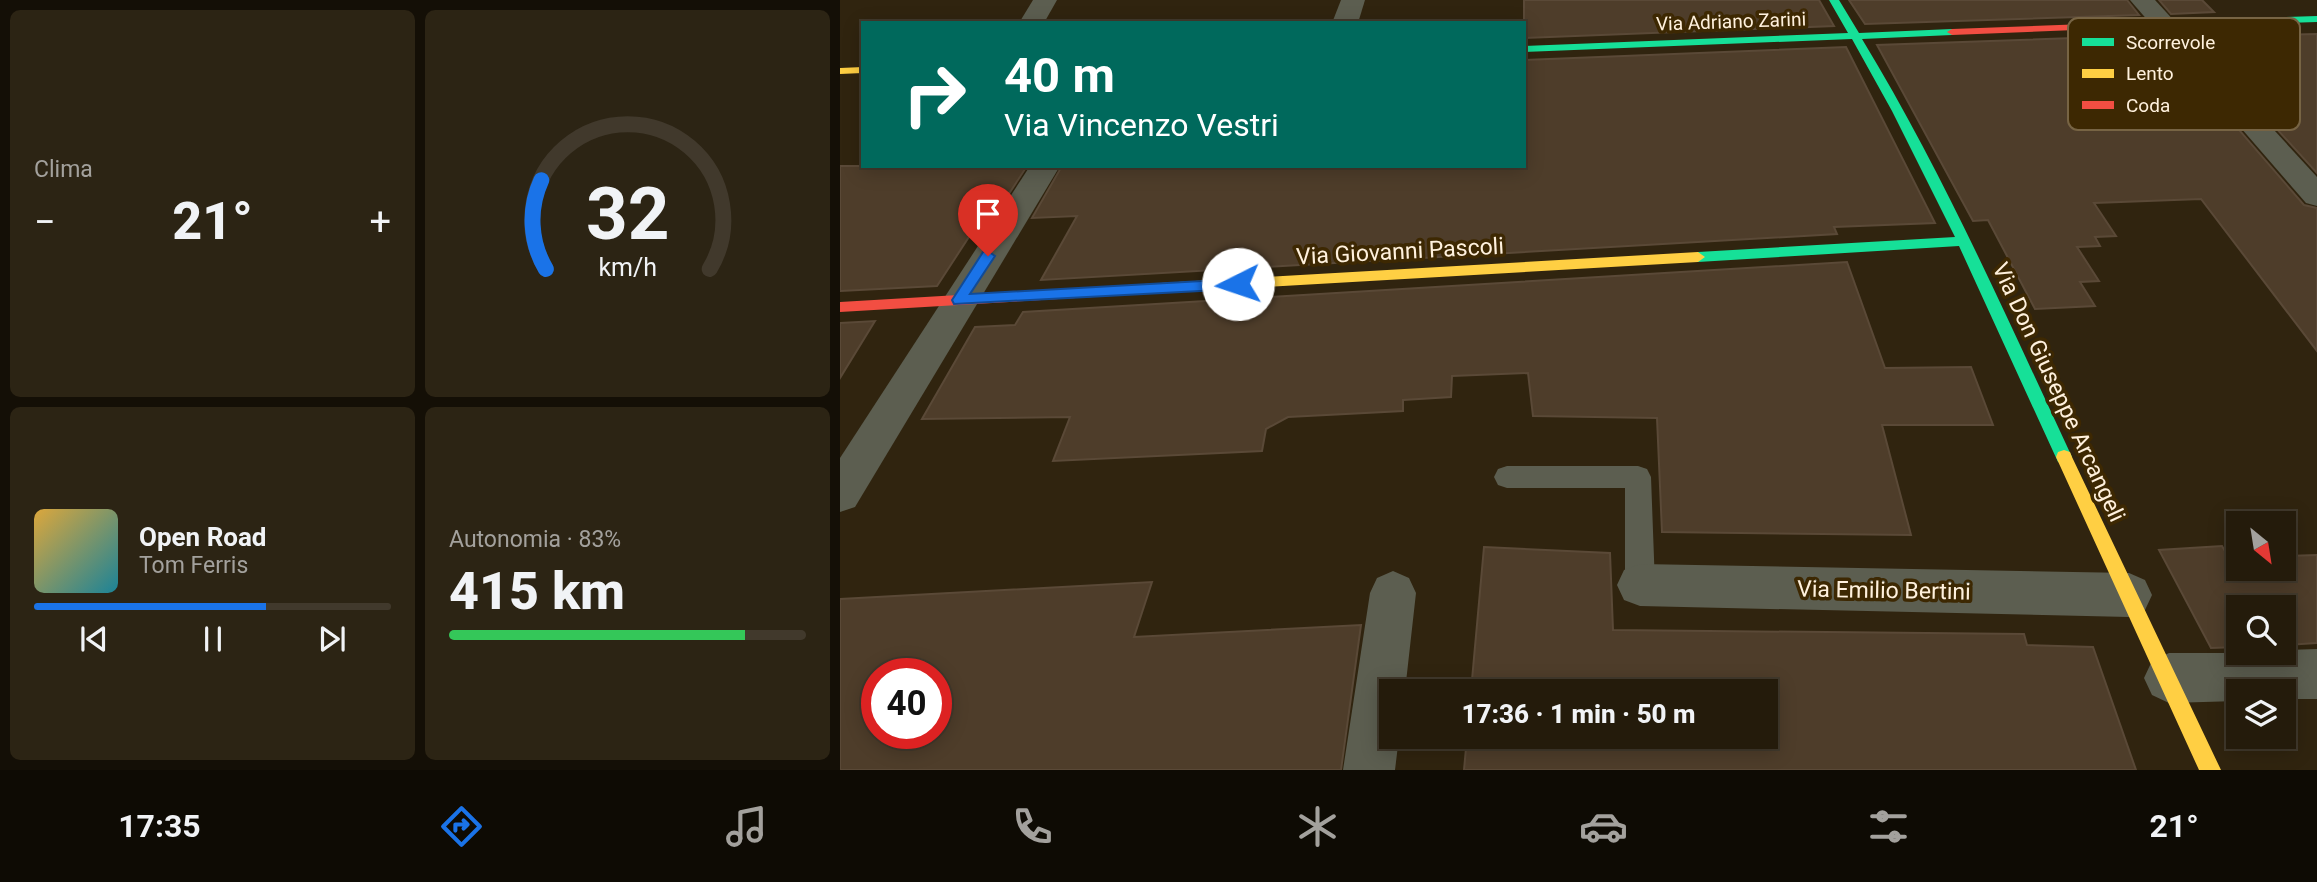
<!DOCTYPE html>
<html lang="it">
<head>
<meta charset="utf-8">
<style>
	body { margin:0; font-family:Roboto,sans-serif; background:#2c2414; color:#f1f3f6; height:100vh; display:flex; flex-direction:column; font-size:26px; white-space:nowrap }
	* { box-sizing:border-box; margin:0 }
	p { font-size:23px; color:#a3a19d }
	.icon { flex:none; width:38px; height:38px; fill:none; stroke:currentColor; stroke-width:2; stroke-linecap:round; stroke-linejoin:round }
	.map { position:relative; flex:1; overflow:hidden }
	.details { display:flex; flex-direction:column; gap:10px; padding:10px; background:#140f06; width:840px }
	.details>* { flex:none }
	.top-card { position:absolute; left:21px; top:21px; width:665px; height:147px; border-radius:0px; box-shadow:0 4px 18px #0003,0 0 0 2px #41392c; background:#00695c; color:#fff; overflow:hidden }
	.needle { width:46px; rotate:150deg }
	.controls { position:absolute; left:1386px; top:511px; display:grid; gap:14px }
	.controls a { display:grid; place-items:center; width:70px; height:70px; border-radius:0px; background:#241b0b; box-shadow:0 4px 18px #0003,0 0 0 2px #41392c; font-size:35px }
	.speed { position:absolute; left:21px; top:658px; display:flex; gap:14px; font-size:35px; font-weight:700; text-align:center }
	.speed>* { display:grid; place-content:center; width:91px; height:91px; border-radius:50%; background:#241b0b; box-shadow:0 4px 18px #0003,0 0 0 2px #41392c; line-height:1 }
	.speed .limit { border:10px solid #d22; background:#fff; color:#111 }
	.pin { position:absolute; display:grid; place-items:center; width:60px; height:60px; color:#fff; margin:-72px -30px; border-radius:50% 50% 50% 0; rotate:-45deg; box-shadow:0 0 7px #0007 }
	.pin .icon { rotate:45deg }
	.me { position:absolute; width:77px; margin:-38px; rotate:266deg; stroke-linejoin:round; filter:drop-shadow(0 0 5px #0008) }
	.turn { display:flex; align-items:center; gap:24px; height:147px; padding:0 28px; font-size:32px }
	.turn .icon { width:91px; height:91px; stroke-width:2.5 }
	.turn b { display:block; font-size:49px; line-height:60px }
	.big { font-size:52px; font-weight:800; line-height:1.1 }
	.details .card { flex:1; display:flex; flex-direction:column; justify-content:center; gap:10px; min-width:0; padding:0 24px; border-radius:10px; background:#2c2414 }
	.details .dial { align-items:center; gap:0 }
	.dial svg { height:182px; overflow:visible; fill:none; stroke:#41392c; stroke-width:7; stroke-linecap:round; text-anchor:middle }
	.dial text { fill:#f1f3f6; stroke:none }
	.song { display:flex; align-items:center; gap:21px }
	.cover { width:84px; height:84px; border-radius:10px; background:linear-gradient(135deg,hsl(40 70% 55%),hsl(190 70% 35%)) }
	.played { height:7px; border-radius:4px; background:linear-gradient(90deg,#1a73e8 65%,#41392c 65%) }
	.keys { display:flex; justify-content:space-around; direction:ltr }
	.heat { display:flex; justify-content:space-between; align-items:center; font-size:38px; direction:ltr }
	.charge { height:10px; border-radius:5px; background:linear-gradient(90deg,#34c759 83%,#41392c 0) }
	.details .tiles { flex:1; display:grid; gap:10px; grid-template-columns:repeat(2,1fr) }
	.trip { position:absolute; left:539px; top:679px; width:399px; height:70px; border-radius:0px; background:#241b0b; box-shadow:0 4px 18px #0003,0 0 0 2px #41392c; font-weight:800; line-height:70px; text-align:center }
	.menu { display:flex; height:112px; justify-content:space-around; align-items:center; background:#0e0b04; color:#a3a19d }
	.menu .icon { width:49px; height:49px }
	.menu .selected { color:#1a73e8 }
	.menu b { font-size:32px; color:#f1f3f6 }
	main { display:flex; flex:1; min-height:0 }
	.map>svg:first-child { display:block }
	.building { fill:#4e3d2a; stroke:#5a4937; stroke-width:2; fill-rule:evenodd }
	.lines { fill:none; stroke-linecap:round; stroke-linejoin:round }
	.lane { fill:#5c5e50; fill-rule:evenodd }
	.street { fill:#5c5e50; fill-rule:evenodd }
	.fast { fill:#16e098; fill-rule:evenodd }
	.slow { fill:#ffcf43; fill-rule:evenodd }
	.jam { fill:#f24e42; fill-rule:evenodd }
	.route { fill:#1a73e8; stroke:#114b97; stroke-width:2 }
	.labels { text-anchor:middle; stroke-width:7; stroke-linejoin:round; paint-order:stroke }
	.far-street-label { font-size:19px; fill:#fff1dd; stroke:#3d2802 }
	.street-label { font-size:23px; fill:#fff1dd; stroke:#3d2802 }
	.key { fill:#3d2802; stroke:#776444; stroke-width:2 }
	.key-label { font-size:19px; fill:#fff1dd }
</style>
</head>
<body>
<main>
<section class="details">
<div class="tiles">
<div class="card"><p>Clima</p>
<div class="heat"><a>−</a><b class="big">21°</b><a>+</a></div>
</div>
<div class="card dial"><svg viewBox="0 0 100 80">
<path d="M14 69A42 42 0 1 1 86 69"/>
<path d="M14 69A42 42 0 0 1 12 30" stroke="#1a73e8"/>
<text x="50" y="56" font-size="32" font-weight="700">32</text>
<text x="50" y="72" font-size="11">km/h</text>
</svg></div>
<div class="card">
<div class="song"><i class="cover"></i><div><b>Open Road</b><p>Tom Ferris</p></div></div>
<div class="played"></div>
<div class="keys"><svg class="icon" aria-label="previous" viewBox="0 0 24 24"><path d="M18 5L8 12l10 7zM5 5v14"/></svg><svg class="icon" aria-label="pause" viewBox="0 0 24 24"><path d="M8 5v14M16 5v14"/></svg><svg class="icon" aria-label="next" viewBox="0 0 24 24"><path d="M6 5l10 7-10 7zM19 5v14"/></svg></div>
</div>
<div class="card"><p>Autonomia · 83%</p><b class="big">415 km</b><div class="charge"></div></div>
</div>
</section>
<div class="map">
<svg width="1477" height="770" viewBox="0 0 1477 770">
	<rect width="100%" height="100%" fill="#30240f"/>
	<g class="building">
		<polygon points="684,0 979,0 994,26 684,38"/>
		<polygon points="1009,0 1287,0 1299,15 1025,24"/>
		<polygon points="1319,0 1362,0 1374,12 1331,14"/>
		<polygon points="1395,33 1398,36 1477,34 1477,173 1350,34"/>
		<polygon points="1317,35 1464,205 1477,208 1477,351 1361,199 1254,203 1276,236 1255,237 1260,246 1237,247 1259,281 1240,282 1255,306 1195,309 1148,220 1133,221 1037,45"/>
		<polygon points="1006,47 1095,223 994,227 997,234 201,280 237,216 192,218 222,166 684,166 684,60"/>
		<polygon points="0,166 187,166 152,220 140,220 97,286 0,291"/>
		<polygon points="1007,262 1045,368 1131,367 1153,425 1042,425 1071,535 822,532 817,418 693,416 688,373 612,376 611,397 563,400 563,411 448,417 426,429 422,451 213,461 230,417 82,419 135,327 175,325 183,312"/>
		<polygon points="35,321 0,378 0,323"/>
		<polygon points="1382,546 1389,558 1398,558 1398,569 1444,569 1444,556 1477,555 1477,643 1444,645 1444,607 1398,607 1398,647 1371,648 1319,550"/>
		<polygon points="644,547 770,553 773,630 1184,634 1187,645 1253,647 1296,770 624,770 627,737 926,737 926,691 631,691"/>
		<path d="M 312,582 L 294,637 L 521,625 L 501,770 L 0,770 L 0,599 ZM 37,674 L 96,674 L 96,733 L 37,733 Z"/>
	</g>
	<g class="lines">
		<polygon class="lane" points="667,466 798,466 807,469 811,477 815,585 810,595 800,599 790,595 785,585 785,488 667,488 658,485 654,477 658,469"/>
		<g class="street">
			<polygon points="193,0 217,0 204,23 179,23"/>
			<polygon points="501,0 525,0 518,23 492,23"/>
			<polygon points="1290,0 1315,0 1477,177 1477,206 1466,203"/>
			<polygon points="190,166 220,166 15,507 0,512 0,458"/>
			<polygon points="800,564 1289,573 1305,580 1312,595 1305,610 1289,617 800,606 784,600 777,585 784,570"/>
			<polygon points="553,571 569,578 576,593 565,691 551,691 551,737 559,737 555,770 503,770 530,593 537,578"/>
			<polygon points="1477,649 1477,699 1444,699 1444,691 1398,691 1398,701 1329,703 1312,695 1304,678 1312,661 1329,653 1444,653 1444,650"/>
		</g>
		<g class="fast">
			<path d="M 989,0 L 999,0 L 1019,33 L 1112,29 L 1117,32 L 1112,35 L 1022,39 C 1103,172 1166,316 1232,457 L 1230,462 L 1224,464 L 1218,462 L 1119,246 L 858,262 L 851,257 L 858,252 L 1115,237 L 1052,111 L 1012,39 L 684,52 L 684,46 L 1008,33 Z"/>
			<polygon points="1477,16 1477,22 1380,25 1375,22 1380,19"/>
		</g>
		<g class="slow">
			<polygon points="23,67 23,73 0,74 0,68"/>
			<polygon points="858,252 865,257 858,262 321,293 314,288 321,283"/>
			<polygon points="1224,450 1230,452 1232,457 1381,770 1359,770 1216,457 1218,452"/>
		</g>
		<g class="jam">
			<polygon points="1380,19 1385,22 1384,24 1112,35 1107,32 1112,29"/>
			<polygon points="321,283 328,288 321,293 0,312 0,302"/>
		</g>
	</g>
	<polygon class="route" points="148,251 155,256 130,294 398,279 405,284 398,289 114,304 112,300 114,297 143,252"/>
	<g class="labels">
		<g class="far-street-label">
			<text transform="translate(891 21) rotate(-2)" y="7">Via Adriano Zarini</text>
		</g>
		<g class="street-label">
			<text transform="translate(560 251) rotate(-3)" y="8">Via Giovanni Pascoli</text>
			<text transform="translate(1219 392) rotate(65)" y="8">Via Don Giuseppe Arcangeli</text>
			<text transform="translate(1044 590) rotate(1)" y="8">Via Emilio Bertini</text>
		</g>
	</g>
	<rect x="1228" y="18" width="232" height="112" rx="10" class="key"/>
	<rect x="1242" y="38" width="32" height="8" fill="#16e098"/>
	<rect x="1242" y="69" width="32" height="9" fill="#ffcf43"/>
	<rect x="1242" y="101" width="32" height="8" fill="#f24e42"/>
	<g class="key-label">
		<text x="1286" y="49">Scorrevole</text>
		<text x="1286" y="80">Lento</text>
		<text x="1286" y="112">Coda</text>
	</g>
</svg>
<div class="controls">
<a><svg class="needle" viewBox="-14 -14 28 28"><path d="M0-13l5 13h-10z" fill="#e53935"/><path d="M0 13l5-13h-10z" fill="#a3a19d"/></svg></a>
<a><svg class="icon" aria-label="search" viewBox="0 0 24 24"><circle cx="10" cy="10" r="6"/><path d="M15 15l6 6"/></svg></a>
<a><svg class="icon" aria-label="layers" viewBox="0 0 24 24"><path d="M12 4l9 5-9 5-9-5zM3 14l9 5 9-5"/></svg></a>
</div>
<div class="speed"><div class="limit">40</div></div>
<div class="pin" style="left:148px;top:256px;background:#d93025"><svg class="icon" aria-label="arrive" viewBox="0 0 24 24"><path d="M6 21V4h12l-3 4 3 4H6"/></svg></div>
<svg class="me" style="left:398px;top:284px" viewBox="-20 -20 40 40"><circle r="19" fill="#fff"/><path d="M0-13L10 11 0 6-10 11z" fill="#1a73e8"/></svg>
<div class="trip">17:36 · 1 min · 50 m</div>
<div class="top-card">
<div class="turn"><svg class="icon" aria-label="right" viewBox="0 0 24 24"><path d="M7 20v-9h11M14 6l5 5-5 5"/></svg><div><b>40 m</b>Via Vincenzo Vestri</div></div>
</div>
</div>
</main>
<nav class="menu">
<b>17:35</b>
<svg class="icon selected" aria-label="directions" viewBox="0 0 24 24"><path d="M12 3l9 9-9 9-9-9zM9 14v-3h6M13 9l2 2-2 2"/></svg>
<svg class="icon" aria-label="music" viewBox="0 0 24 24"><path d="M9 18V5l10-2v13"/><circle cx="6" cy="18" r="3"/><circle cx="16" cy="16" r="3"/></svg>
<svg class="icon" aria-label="phone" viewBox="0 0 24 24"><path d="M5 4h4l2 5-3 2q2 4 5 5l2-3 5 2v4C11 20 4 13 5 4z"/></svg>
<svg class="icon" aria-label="climate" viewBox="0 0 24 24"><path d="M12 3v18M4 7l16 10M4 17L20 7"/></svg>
<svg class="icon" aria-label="car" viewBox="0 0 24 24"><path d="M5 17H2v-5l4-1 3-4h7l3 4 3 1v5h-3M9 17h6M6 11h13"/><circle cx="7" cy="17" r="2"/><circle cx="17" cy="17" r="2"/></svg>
<svg class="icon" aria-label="filters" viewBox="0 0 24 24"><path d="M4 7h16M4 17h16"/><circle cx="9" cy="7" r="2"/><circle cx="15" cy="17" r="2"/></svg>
<b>21°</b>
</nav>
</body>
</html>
